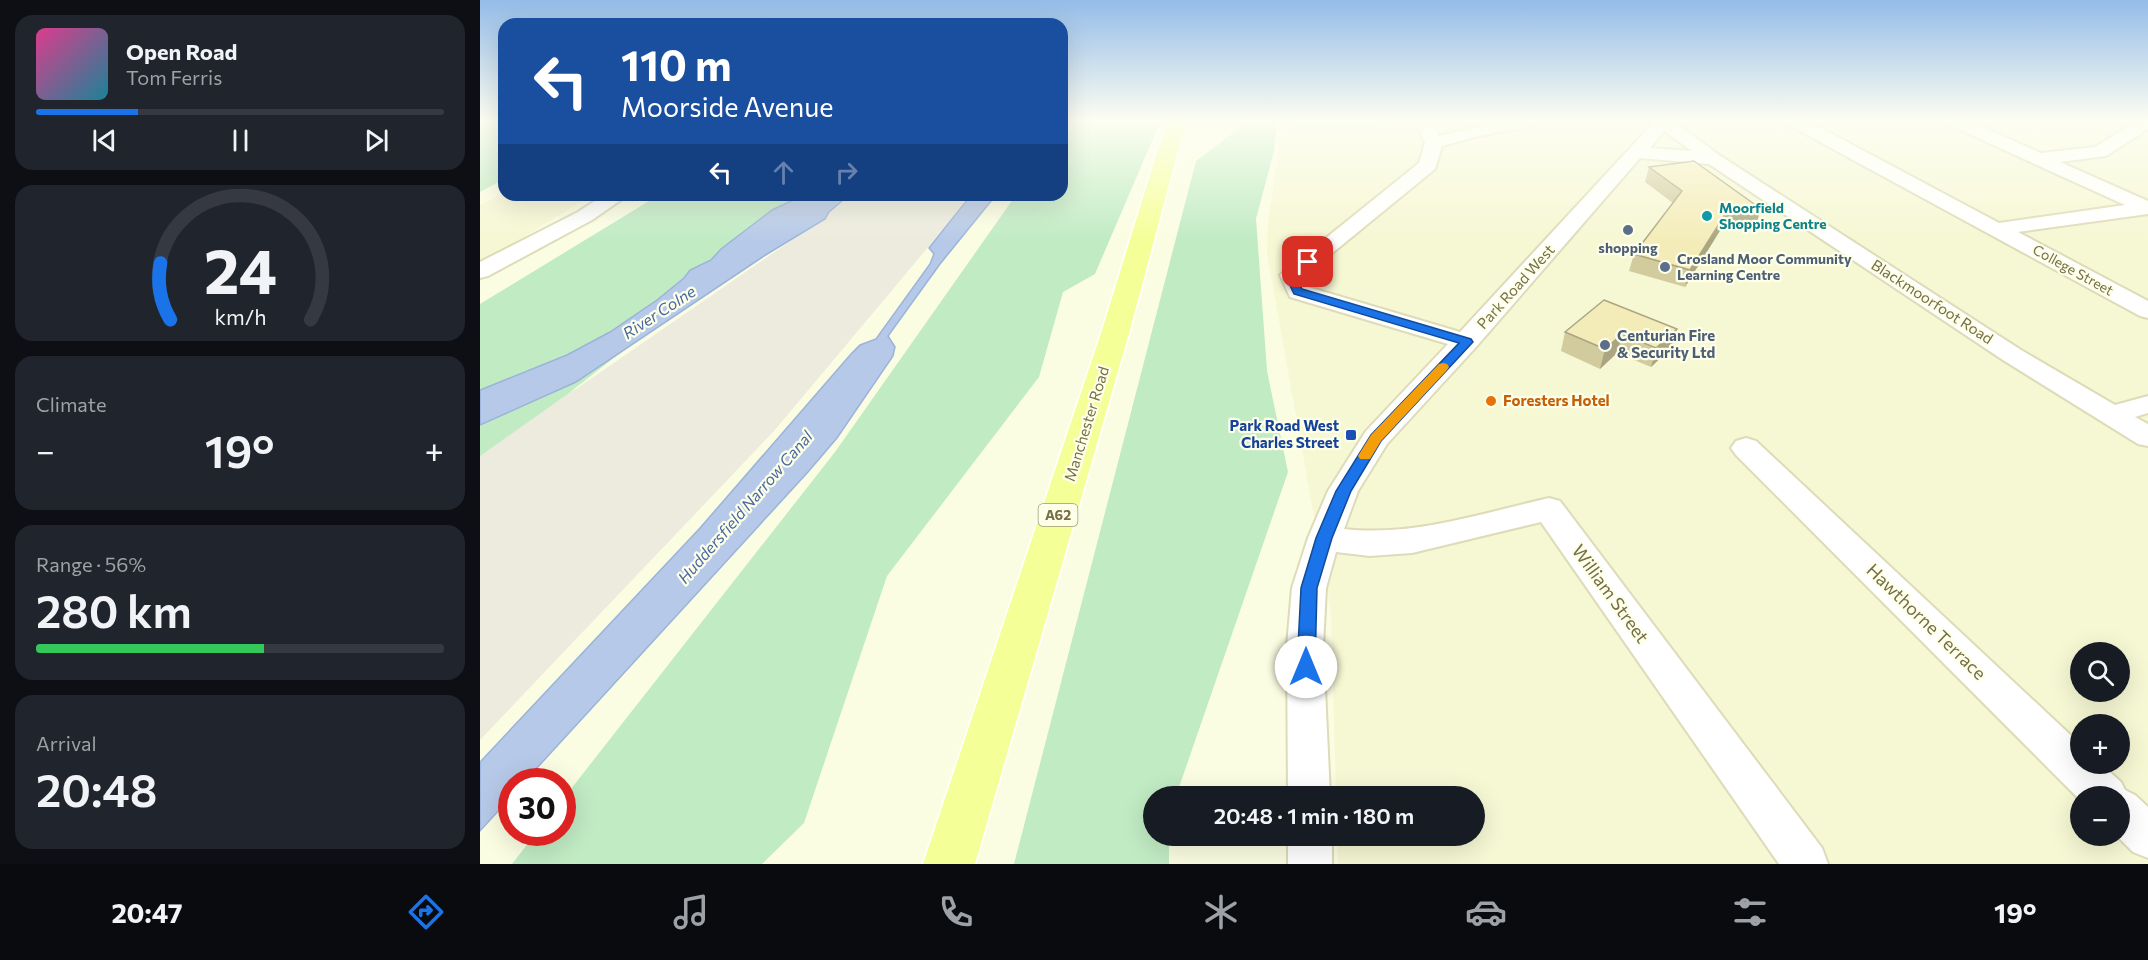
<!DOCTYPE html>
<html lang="en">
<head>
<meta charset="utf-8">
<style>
	body { margin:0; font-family:Commissioner,sans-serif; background:#20242c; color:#f1f3f6; height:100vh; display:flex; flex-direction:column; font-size:22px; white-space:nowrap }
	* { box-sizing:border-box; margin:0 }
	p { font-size:20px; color:#9ea1a6 }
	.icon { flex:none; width:33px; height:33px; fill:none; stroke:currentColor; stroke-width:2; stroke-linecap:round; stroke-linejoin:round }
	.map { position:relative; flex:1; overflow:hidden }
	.side { display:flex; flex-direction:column; gap:15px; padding:15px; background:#0d0f14; width:480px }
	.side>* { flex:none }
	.hud { position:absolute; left:18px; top:18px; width:570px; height:183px; border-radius:18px; box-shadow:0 6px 24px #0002; background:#1a4fa0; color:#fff; overflow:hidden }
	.controls { position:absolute; left:1590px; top:642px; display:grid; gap:12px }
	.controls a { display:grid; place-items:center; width:60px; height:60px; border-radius:50%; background:#171b24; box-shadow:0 6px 24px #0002; font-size:30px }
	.speed { position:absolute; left:18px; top:768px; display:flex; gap:12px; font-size:30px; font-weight:700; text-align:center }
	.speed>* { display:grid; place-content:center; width:78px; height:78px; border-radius:50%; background:#171b24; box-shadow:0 6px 24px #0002; line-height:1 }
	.speed .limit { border:9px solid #d22; background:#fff; color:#111 }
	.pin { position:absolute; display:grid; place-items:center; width:51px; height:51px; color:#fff; margin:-26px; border-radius:12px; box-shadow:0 3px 9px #0006 }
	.me { position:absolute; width:66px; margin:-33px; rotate:0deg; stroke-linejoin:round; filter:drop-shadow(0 0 4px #0008) }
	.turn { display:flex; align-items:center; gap:21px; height:126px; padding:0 24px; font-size:27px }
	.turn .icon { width:78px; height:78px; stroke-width:2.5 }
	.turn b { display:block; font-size:42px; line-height:51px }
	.lanes { display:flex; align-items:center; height:57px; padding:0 24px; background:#0003; justify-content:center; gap:30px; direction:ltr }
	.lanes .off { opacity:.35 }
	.big { font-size:45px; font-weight:600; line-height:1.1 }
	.side .widget { flex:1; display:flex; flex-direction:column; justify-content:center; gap:9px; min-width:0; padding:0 21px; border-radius:18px; background:#20242c }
	.side .dial { align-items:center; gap:0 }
	.dial svg { height:156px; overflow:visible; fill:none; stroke:#363941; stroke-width:7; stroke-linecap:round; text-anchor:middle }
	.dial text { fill:#f1f3f6; stroke:none }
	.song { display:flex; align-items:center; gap:18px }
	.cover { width:72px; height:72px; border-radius:9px; background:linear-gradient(135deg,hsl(330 70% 55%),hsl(190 70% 35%)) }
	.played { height:6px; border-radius:3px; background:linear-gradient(90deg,#1a73e8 25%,#363941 25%) }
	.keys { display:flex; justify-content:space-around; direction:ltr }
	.heat { display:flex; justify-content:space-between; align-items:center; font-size:33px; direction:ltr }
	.charge { height:9px; border-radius:4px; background:linear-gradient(90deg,#34c759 56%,#363941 0) }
	.trip { position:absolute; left:663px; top:786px; width:342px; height:60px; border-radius:30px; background:#171b24; box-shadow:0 6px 24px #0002; font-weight:600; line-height:60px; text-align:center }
	.menu { display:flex; height:96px; justify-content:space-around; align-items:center; background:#090b0e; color:#9ea1a6 }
	.menu .icon { width:42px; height:42px }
	.menu .selected { color:#1a73e8 }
	.menu b { font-size:27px; color:#f1f3f6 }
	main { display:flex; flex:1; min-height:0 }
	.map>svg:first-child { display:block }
	.residential { fill:#f6f7d3; fill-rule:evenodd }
	.industrial { fill:#ecebdd }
	.green { fill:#c0ebc3 }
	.water { fill:#b6c9e8; stroke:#9bb3da; stroke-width:1.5 }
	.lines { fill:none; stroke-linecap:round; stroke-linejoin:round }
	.minor-casing { stroke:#dddbb8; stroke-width:4 }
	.major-casing { stroke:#fff; stroke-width:3 }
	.minor { fill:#fff; fill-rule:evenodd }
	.major { fill:#f5ff97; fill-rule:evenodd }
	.wall { fill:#d2cb9e }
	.shaded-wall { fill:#aba581 }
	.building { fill:#f4ecb8; stroke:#aba581; stroke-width:1.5 }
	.route { fill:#1a73e8; stroke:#114b97; stroke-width:1.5 }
	.slow { fill:#f59e0b }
	.culture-dot { fill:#0f9aa8; stroke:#fdffe9; stroke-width:2 }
	.service-dot { fill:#5c6f8a; stroke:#fdffe9; stroke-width:2 }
	.food-dot { fill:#e8710a; stroke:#fdffe9; stroke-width:2 }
	.transit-dot { fill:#1a4fb4; stroke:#fdffe9; stroke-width:2 }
	.labels { text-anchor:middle; stroke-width:4.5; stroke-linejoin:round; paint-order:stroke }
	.far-culture-label { font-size:14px; font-weight:bold; fill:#0d838f; stroke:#fdffe9; text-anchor:start }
	.far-service-label { font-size:14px; font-weight:bold; fill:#4e5e75; stroke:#fdffe9 }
	.far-street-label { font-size:14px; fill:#766e47; stroke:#fdffe9 }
	.shield { fill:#fdffe9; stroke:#9e9a78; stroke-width:1.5 }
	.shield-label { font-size:14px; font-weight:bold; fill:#766e47 }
	.street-label { font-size:15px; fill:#766e47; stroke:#fdffe9 }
	.service-label { font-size:15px; font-weight:bold; fill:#4e5e75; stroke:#fdffe9; text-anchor:start }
	.food-label { font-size:15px; font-weight:bold; fill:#c56008; stroke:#fdffe9; text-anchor:start }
	.transit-label { font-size:15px; font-weight:bold; fill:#164399; stroke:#fdffe9; text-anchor:end }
	.water-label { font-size:16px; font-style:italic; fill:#4868a1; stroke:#fdffe9 }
	.near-street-label { font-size:18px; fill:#766e47; stroke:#fdffe9 }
</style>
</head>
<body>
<main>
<section class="side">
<div class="widget">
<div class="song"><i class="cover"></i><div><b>Open Road</b><p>Tom Ferris</p></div></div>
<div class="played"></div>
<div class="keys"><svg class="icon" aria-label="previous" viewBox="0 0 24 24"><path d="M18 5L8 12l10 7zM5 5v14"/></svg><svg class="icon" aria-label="pause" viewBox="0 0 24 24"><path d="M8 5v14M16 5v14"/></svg><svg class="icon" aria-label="next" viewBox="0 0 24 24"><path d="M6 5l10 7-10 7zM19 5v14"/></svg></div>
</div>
<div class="widget dial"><svg viewBox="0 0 100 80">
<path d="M14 69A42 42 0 1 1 86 69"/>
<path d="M14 69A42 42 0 0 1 9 40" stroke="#1a73e8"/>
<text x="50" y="56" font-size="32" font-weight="700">24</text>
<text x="50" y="72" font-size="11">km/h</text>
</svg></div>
<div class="widget"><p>Climate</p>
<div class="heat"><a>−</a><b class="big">19°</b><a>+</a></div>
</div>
<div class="widget"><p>Range · 56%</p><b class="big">280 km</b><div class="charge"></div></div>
<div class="widget"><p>Arrival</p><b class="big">20:48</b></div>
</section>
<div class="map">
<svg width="1668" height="864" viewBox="0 0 1668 864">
	<rect width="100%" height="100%" fill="#fbfde2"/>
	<g class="residential">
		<path d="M 803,120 L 1668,120 L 1668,864 L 858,864 L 857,836 L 994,836 L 994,796 L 856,796 L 851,612 L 787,253 L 788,223 ZM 1600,652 L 1640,652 L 1640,692 L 1600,692 ZM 1600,724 L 1640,724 L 1640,764 L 1600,764 ZM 1600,796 L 1640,796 L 1640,836 L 1600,836 Z"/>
		<polygon points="24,193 24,195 112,195 0,264 0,205"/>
	</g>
	<polygon class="industrial" points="368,195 489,195 465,227 294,431 0,740 0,435 96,389 341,220 343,215"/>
	<g class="green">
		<polygon points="0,120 24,120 24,179 0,192"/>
		<polygon points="588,120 681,120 615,274 583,292 559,377 407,576 324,823 282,864 32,864 56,833 82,832 83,799 355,452 536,195 582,195 582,129"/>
		<polygon points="761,120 797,120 794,151 776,219 787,371 808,472 696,796 674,796 674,836 689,836 689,864 534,864 716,161 757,130"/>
		<polygon points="813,120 912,120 914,127 814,129"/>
		<polygon points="179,195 342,195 89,393 0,456 0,304"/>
	</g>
	<g class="water">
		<polygon points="324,195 369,195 349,212 345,219 284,256 96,382 0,425 0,390 87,355 130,332 177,300 204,278 210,270 231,260 241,249 292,210"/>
		<polygon points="491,195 516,195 460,264 408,336 415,347 413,356 357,438 328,472 45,781 32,782 31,797 0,831 0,762 220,528 371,354 380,345 396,339 450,264 454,254 449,248"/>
	</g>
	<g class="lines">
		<g class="minor-casing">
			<g id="minor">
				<path d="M 935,120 L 951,120 L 959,136 L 1028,120 L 1063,120 L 1061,124 L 999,136 L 962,146 L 955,169 L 823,277 L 828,287 L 980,332 L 1174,122 L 1173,120 L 1192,120 L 1239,155 L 1541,350 L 1635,405 L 1668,396 L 1668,413 L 1655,417 L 1668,424 L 1668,446 L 1658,444 L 1523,360 L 1229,164 L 1160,158 L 996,347 L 907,444 L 878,491 L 864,529 C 933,537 1002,513 1069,498 L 1080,501 L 1342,848 L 1348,864 L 1299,864 L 1061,522 L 932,553 L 890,556 L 856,552 L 846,588 L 843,646 L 850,796 L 808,796 L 807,646 L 812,588 L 828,538 L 848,491 L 886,431 L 968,344 L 810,297 L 800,275 L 939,163 L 945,143 ZM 1184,131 L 1212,151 L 1170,148 Z"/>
				<polygon points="1305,120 1326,120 1519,223 1645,205 1467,124 1465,120 1487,120 1561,153 1615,147 1659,120 1668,120 1668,129 1626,156 1580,162 1668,201 1668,214 1538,232 1668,301 1668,318 1660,316 1307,124"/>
				<polygon points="124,195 148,195 112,220 8,276 0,278 0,262 98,212"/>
				<polygon points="1266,438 1276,441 1600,744 1600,764 1621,764 1641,782 1645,790 1655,795 1668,807 1668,858 1653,852 1637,836 1640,836 1640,796 1600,796 1600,800 1256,455 1251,448 1256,441"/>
				<rect x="808" y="836" width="44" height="28"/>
			</g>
		</g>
		<g class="major-casing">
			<polygon id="major" points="689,120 709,120 700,143 650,330 495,864 443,864 622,330 680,143"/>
		</g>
		<use href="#minor" class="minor"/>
		<use href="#major" class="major"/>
	</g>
	<g class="wall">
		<polygon points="1169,167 1276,225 1241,229 1205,287 1149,271 1154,254 1193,203 1165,182"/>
		<polygon points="1197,329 1191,348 1171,367 1137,353 1120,369 1081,351 1085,332"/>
	</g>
	<g class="shaded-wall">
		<polygon points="1281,209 1276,225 1241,229 1205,287 1210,270 1246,213"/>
		<polygon points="1197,329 1191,348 1171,367 1176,348"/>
		<polygon points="1142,334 1137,353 1120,369 1125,349"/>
	</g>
	<g class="building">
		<polygon points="1214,161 1281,209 1246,213 1210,270 1154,254 1202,191 1169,167"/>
		<polygon points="1124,300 1197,329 1176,348 1142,334 1125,349 1085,332"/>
	</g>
	<linearGradient id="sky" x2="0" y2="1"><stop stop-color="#94bce8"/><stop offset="0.5" stop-color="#fdfef2"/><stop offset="1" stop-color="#fdfef2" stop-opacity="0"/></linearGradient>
	<rect width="1668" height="241" fill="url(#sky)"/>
	<polygon class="route" points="828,258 833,262 816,276 822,289 991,339 993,342 901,441 871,491 852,538 837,588 835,667 832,673 826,675 819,673 817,667 821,588 836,538 856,491 891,435 979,343 814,294 805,275"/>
	<polygon class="slow" points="963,363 967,364 969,367 967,370 901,441 890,459 880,459 878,456 891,435 959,364"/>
	<circle class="culture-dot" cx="1227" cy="216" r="6"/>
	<g class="service-dot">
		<circle cx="1148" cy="230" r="6"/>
		<circle cx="1185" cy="267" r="6"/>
		<circle cx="1125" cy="345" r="6"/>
	</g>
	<circle class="food-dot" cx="1011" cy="401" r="6"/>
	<rect class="transit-dot" x="865" y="429" width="12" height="12" rx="3"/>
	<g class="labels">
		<g class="far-culture-label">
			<text x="1239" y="213">Moorfield<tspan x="1239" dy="16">Shopping Centre</tspan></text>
		</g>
		<g class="far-service-label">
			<text x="1148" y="253">shopping</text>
			<text x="1197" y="264" text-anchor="start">Crosland Moor Community<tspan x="1197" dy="16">Learning Centre</tspan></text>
		</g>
		<g class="far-street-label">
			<text transform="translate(1593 270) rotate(29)" y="5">College Street</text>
		</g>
		<rect class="shield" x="558.5" y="504" width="39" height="22" rx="4.5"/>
		<g class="shield-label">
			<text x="578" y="520">A62</text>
		</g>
		<g class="street-label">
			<text transform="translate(1036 287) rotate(-48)" y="5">Park Road West</text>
			<text transform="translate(1452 302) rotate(33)" y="5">Blackmoorfoot Road</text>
			<text transform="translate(607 424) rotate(-73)" y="5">Manchester Road</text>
		</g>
		<g class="service-label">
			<text x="1137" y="341">Centurian Fire<tspan x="1137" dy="17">&amp; Security Ltd</tspan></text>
		</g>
		<g class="food-label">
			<text x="1023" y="406">Foresters Hotel</text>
		</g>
		<g class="transit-label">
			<text x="859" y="431">Park Road West<tspan x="859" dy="17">Charles Street</tspan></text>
		</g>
		<g class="water-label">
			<text transform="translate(179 312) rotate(-33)" y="6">River Colne</text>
			<text transform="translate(265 507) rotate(-49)" y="6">Huddersfield Narrow Canal</text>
		</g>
		<g class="near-street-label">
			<text transform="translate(1130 594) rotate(54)" y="6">William Street</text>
			<text transform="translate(1446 622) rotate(44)" y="6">Hawthorne Terrace</text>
		</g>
	</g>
</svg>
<div class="controls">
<a><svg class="icon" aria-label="search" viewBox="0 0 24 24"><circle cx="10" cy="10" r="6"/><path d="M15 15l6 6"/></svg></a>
<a>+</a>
<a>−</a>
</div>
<div class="speed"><div class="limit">30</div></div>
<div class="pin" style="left:828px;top:262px;background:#d93025"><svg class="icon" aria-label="arrive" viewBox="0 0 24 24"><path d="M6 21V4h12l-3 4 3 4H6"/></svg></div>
<svg class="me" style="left:826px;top:667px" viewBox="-20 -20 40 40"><circle r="19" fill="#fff"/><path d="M0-13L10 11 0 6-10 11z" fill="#1a73e8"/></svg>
<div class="trip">20:48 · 1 min · 180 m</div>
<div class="hud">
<div class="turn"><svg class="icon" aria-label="left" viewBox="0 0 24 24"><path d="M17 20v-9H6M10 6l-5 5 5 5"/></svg><div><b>110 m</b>Moorside Avenue</div></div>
<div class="lanes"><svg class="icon" aria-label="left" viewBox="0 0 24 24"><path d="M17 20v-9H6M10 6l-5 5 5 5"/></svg><svg class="icon off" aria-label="ahead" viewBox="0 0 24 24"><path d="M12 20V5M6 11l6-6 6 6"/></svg><svg class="icon off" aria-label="right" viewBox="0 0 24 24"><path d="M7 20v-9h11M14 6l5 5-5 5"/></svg></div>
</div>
</div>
</main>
<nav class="menu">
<b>20:47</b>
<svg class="icon selected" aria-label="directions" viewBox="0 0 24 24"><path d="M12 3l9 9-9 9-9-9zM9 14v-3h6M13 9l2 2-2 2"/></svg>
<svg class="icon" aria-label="music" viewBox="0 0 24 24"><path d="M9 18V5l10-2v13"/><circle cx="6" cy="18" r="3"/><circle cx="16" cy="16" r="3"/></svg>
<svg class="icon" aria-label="phone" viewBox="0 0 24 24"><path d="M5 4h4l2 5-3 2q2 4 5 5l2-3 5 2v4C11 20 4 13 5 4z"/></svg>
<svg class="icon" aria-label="climate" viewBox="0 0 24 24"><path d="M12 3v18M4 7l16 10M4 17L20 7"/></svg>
<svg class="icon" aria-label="car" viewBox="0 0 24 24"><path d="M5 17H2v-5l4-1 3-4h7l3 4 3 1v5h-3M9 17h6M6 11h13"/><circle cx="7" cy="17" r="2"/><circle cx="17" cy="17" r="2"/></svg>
<svg class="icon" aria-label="filters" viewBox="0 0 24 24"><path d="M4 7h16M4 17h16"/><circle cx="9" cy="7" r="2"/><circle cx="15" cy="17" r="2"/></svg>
<b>19°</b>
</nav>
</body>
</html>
